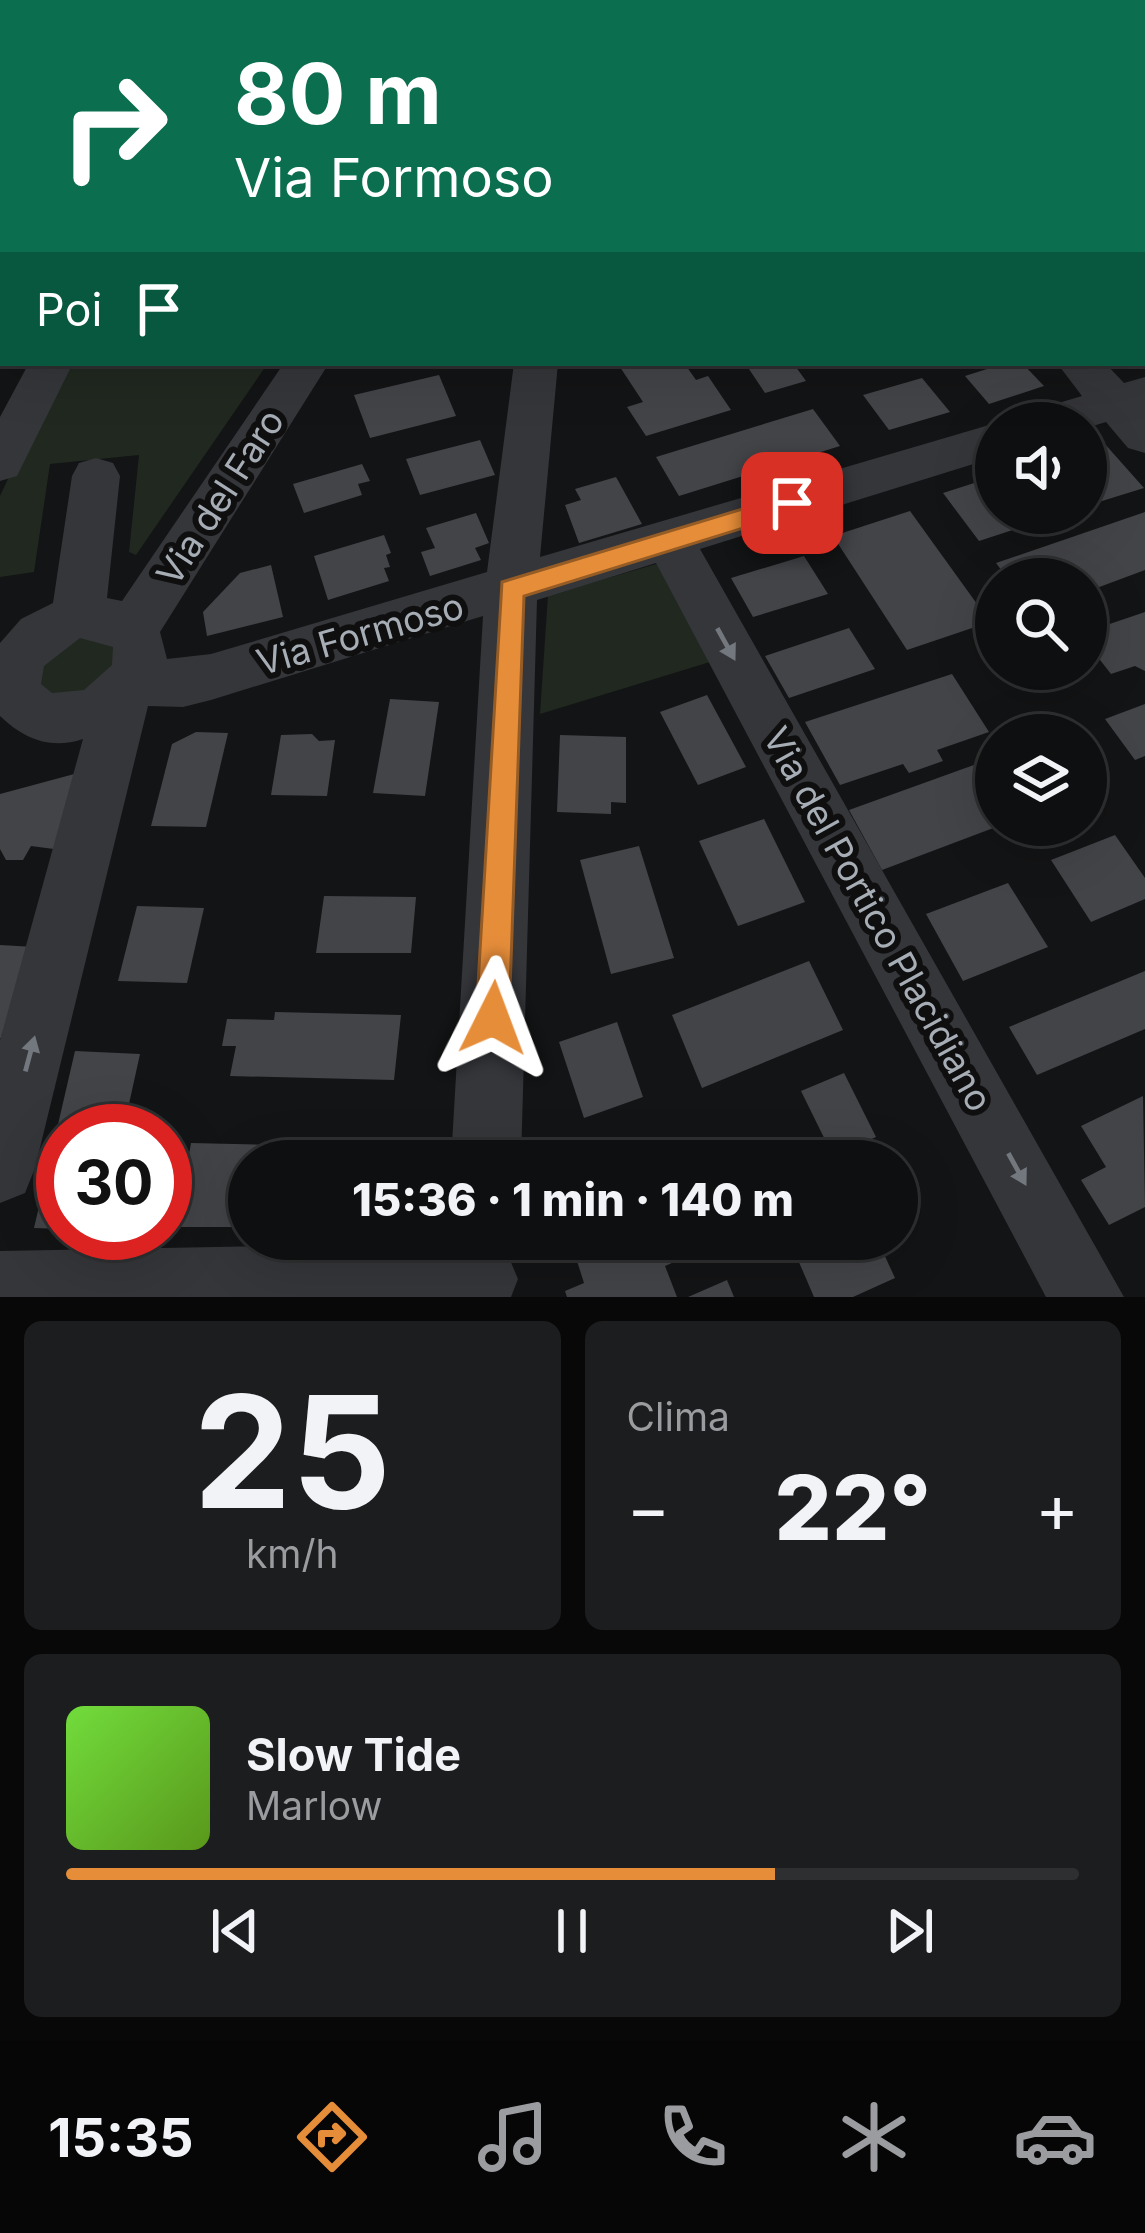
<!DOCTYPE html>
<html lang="it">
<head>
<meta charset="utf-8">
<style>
	body { margin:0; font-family:Inter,sans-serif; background:#1c1d1e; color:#f1f3f6; height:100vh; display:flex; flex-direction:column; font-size:45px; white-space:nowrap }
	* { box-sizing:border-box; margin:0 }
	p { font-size:39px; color:#9b9c9f }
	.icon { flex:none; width:66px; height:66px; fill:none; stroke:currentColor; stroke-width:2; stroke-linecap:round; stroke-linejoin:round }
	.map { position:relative; height:1297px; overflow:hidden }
	.drawer { display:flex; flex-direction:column; gap:24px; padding:24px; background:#080809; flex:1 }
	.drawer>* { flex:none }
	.guide { position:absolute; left:0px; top:0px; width:1146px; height:366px; box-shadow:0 12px 48px #0002,0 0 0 3px #2e2f30; background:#0b6e4f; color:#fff; overflow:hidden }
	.fabs { position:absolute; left:975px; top:402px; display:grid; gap:24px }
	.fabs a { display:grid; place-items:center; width:132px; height:132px; border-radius:50%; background:#0e0f10; box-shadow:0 12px 48px #0002,0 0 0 3px #2e2f30; font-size:60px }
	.speed { position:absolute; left:36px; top:1104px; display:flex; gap:24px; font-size:60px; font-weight:700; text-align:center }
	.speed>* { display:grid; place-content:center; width:156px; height:156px; border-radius:50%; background:#0e0f10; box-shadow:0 12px 48px #0002,0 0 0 3px #2e2f30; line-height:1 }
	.speed .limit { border:18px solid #d22; background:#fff; color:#111 }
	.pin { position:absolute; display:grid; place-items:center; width:102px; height:102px; color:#fff; margin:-51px; border-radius:24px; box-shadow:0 6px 18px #0006 }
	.me { position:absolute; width:132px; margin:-66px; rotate:3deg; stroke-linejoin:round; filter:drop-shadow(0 0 9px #0008) }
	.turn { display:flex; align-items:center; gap:42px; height:252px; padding:0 36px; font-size:54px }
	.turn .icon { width:156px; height:156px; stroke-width:2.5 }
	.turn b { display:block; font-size:84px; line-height:102px }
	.then { display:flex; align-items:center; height:114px; padding:0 36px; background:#0003; gap:24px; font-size:45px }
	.big { font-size:90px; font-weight:800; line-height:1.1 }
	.drawer .tile { flex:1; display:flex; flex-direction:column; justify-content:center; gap:18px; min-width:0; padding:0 42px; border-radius:18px; background:#1c1d1e }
	.drawer .dial { align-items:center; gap:0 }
	.dial b { font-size:156px; line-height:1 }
	.song { display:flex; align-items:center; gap:36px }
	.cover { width:144px; height:144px; border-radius:18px; background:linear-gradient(135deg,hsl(100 70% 55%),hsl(90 70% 35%)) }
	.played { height:12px; border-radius:6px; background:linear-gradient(90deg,#e68d3a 70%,#2e2f30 70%) }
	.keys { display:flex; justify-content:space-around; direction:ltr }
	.heat { display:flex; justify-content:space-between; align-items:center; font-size:66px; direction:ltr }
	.drawer .tiles { flex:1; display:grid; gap:24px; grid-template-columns:1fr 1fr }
	.tile:last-child { grid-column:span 2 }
	.trip { position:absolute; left:228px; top:1140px; width:690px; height:120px; border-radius:60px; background:#0e0f10; box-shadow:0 12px 48px #0002,0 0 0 3px #2e2f30; font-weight:800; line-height:120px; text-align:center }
	.tab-bar { display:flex; height:192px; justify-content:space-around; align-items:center; background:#060606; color:#9b9c9f }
	.tab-bar .icon { width:84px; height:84px }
	.tab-bar .on { color:#e68d3a }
	.tab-bar b { font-size:54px; color:#f1f3f6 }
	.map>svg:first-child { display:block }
	.green { fill:#202820 }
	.building { fill:#434448 }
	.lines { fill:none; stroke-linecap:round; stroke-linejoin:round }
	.minor { fill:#35363a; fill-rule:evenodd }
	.oneway { fill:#73777e }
	.route { fill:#e68d3a; stroke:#965c26; stroke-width:3 }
	.labels { text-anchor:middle; stroke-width:12; stroke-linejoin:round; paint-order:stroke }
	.street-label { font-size:36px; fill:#a6adb5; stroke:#0f0f10 }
</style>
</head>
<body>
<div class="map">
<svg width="1145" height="1297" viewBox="0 0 1145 1297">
	<rect width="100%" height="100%" fill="#131415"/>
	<g class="green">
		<polygon points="62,363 268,363 136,555 129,552 139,455 50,464 34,572 0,577 0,496"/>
		<polygon points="660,563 710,662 540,714 548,595"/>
		<polygon points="99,631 121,654 94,694 42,693 37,660 45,648"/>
	</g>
	<g class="building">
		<polygon points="634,363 684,363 696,380 708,376 731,410 646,436 627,407 643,402 620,367"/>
		<polygon points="745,363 793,363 806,381 765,393"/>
		<polygon points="1006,363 1022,363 1044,386 989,404 965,376"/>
		<polygon points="439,375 456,416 370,438 354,395"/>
		<polygon points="922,378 950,412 889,430 863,395"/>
		<polygon points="813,409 840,446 679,496 656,457"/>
		<polygon points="480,440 495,475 420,495 406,459"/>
		<polygon points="1104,443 1144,488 1086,506 1086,449"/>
		<polygon points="362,464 370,481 358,484 362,495 304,513 293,484"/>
		<polygon points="996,476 996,513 1062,514 979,541 943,493"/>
		<polygon points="616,477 642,524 579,543 565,505 581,500 575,489"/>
		<polygon points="910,511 990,622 907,650 833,536"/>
		<polygon points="1145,512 1145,570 1086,592 1086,579 1008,579 996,563"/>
		<polygon points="476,513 489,543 475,548 481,560 430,576 421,552 435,548 426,528"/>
		<polygon points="384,535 391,553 386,555 390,567 384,568 389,581 328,600 314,556"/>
		<polygon points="804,556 828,594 753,617 731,578"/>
		<polygon points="271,565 283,617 207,636 203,612 240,573"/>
		<polygon points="1145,612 1145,671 1135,666 1111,674 1086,642 1086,632"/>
		<polygon points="849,628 875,669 789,698 765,656"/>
		<polygon points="952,674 989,732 937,750 943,761 909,773 903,764 840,785 805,722"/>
		<polygon points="707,695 746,767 698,785 660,712"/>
		<polygon points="390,699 439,702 425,796 373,793"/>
		<polygon points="1145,704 1145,756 1135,760 1105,719"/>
		<polygon points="196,732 228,733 206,827 151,826 172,744"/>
		<polygon points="312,734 319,741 335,740 327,796 271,795 281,735"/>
		<polygon points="560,735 626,737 626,803 611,802 611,814 557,812"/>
		<polygon points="996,757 996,827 882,870 849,810"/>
		<polygon points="78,773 69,851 31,846 23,860 6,860 0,849 0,794"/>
		<polygon points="764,819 805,902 738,926 699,841"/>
		<polygon points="1115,835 1145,878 1145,899 1091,922 1051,860"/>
		<polygon points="639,846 674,958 611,974 580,860"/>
		<polygon points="1008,883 1048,947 963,981 926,914"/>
		<polygon points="324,896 416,897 411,953 316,953"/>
		<polygon points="137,906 204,908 187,983 118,981"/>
		<polygon points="0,945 35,947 4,1038 0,1038"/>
		<polygon points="809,961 843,1030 702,1088 672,1015"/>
		<polygon points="1145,971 1145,1029 1037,1075 1009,1027"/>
		<polygon points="275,1012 401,1015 394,1080 230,1076 236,1046 222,1046 227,1019 274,1020"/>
		<polygon points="617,1022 643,1097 584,1118 559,1042"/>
		<polygon points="75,1051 140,1054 123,1131 63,1131 63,1229 34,1228"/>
		<polygon points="844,1073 876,1137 833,1156 801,1091"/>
		<polygon points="1143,1096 1145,1207 1109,1225 1081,1180 1106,1167 1081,1126"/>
		<polygon points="336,1141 419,1146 418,1161 333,1161"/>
		<polygon points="191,1143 280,1145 277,1161 249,1161 249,1227 176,1227"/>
		<polygon points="671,1143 678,1161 626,1161"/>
		<polygon points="570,1239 681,1239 688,1256 665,1266 677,1297 567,1297 565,1291 584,1283"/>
		<polygon points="789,1239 877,1239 895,1278 853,1297 814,1297"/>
		<polygon points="727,1280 734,1297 688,1297"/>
	</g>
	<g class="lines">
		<g class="minor">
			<polygon points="118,0 155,0 157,3 121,3"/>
			<polygon points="329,0 367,0 369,3 332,3"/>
			<polygon points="523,0 557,0 521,3"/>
			<polygon points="730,0 765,0 767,3 733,3"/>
			<polygon points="978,0 1025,0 976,3"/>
			<polygon points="1143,83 1145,84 1145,107 1143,106"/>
			<polygon points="29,363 73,363 17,476 0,481 0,417"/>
			<path d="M 284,363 L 329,363 L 160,632 L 167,659 L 211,654 L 487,572 L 514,363 L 558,363 L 540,557 L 996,423 L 997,423 L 996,457 L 700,549 L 1124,1297 L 1046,1297 L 656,563 L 537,600 L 521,1161 L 451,1161 L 483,616 L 211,700 L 183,707 L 148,706 L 35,1168 L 25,1193 L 0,1203 L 0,1040 L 83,739 C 50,750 24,739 0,716 L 0,643 L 21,619 L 53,603 L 72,476 L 79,463 L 96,458 L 113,463 L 120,476 L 107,598 L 122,601 ZM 80,638 L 113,647 L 112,665 L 84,690 L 52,693 L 41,684 L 44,666 Z"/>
			<polygon points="1057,363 1105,363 1124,383 1145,377 1145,453 1128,448 1106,422 1086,428 1086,423 1026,423 1032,411 1082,396"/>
			<polygon points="481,1242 507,1253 518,1279 511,1297 0,1297 0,1251"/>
		</g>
	</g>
	<defs><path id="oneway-solid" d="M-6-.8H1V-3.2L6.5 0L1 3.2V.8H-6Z" transform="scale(3)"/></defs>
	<g class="oneway">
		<use href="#oneway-solid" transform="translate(726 644) rotate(61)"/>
		<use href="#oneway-solid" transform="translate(30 1054) rotate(-75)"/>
		<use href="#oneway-solid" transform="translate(1017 1169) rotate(61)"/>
	</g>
	<polygon class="route" points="792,494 804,503 801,510 524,596 509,1018 504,1030 493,1035 481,1030 476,1018 502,582"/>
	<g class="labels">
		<g class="street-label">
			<text transform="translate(220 497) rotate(-57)" y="13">Via del Faro</text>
			<text transform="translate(360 634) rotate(-16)" y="13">Via Formoso</text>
			<text transform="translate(878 919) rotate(61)" y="13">Via del Portico Placidiano</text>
		</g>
	</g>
</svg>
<div class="fabs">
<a><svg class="icon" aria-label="sound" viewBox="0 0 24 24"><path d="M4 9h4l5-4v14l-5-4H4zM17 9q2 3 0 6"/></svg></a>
<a><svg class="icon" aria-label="search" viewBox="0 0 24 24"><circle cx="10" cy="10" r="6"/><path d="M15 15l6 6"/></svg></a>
<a><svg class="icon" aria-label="layers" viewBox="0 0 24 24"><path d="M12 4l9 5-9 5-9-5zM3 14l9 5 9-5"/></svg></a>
</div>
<div class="speed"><div class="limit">30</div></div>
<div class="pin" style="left:792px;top:503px;background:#d93025"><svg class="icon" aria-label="arrive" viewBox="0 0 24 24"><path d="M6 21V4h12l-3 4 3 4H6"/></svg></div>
<svg class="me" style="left:493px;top:1018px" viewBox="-20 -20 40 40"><path d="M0-17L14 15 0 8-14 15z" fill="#e68d3a" stroke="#fff" stroke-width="4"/></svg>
<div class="trip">15:36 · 1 min · 140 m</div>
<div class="guide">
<div class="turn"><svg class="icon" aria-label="right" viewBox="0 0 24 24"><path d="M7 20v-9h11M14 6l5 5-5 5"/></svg><div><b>80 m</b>Via Formoso</div></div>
<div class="then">Poi<svg class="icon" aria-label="arrive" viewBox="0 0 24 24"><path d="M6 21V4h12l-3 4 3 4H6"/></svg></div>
</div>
</div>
<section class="drawer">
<div class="tiles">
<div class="tile dial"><b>25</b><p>km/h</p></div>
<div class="tile"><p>Clima</p>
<div class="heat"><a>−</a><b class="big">22°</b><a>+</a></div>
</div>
<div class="tile">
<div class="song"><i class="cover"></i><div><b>Slow Tide</b><p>Marlow</p></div></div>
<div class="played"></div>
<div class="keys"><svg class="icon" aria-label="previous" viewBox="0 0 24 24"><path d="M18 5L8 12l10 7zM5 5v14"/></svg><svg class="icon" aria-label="pause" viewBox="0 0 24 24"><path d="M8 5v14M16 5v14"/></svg><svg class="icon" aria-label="next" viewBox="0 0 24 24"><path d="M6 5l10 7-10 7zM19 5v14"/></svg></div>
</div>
</div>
</section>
<nav class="tab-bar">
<b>15:35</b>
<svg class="icon on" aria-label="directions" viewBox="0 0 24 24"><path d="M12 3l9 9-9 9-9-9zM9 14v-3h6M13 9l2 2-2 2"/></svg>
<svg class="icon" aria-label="music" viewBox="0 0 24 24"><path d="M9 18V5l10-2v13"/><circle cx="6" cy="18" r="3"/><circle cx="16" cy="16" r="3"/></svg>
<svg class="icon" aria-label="phone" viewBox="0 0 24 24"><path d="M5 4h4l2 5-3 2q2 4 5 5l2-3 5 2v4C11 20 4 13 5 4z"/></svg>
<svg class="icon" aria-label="climate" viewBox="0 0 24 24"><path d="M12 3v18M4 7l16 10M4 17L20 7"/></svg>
<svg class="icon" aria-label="car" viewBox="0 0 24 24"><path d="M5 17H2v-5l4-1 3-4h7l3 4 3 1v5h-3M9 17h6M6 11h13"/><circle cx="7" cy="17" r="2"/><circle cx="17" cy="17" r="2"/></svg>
</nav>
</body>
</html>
